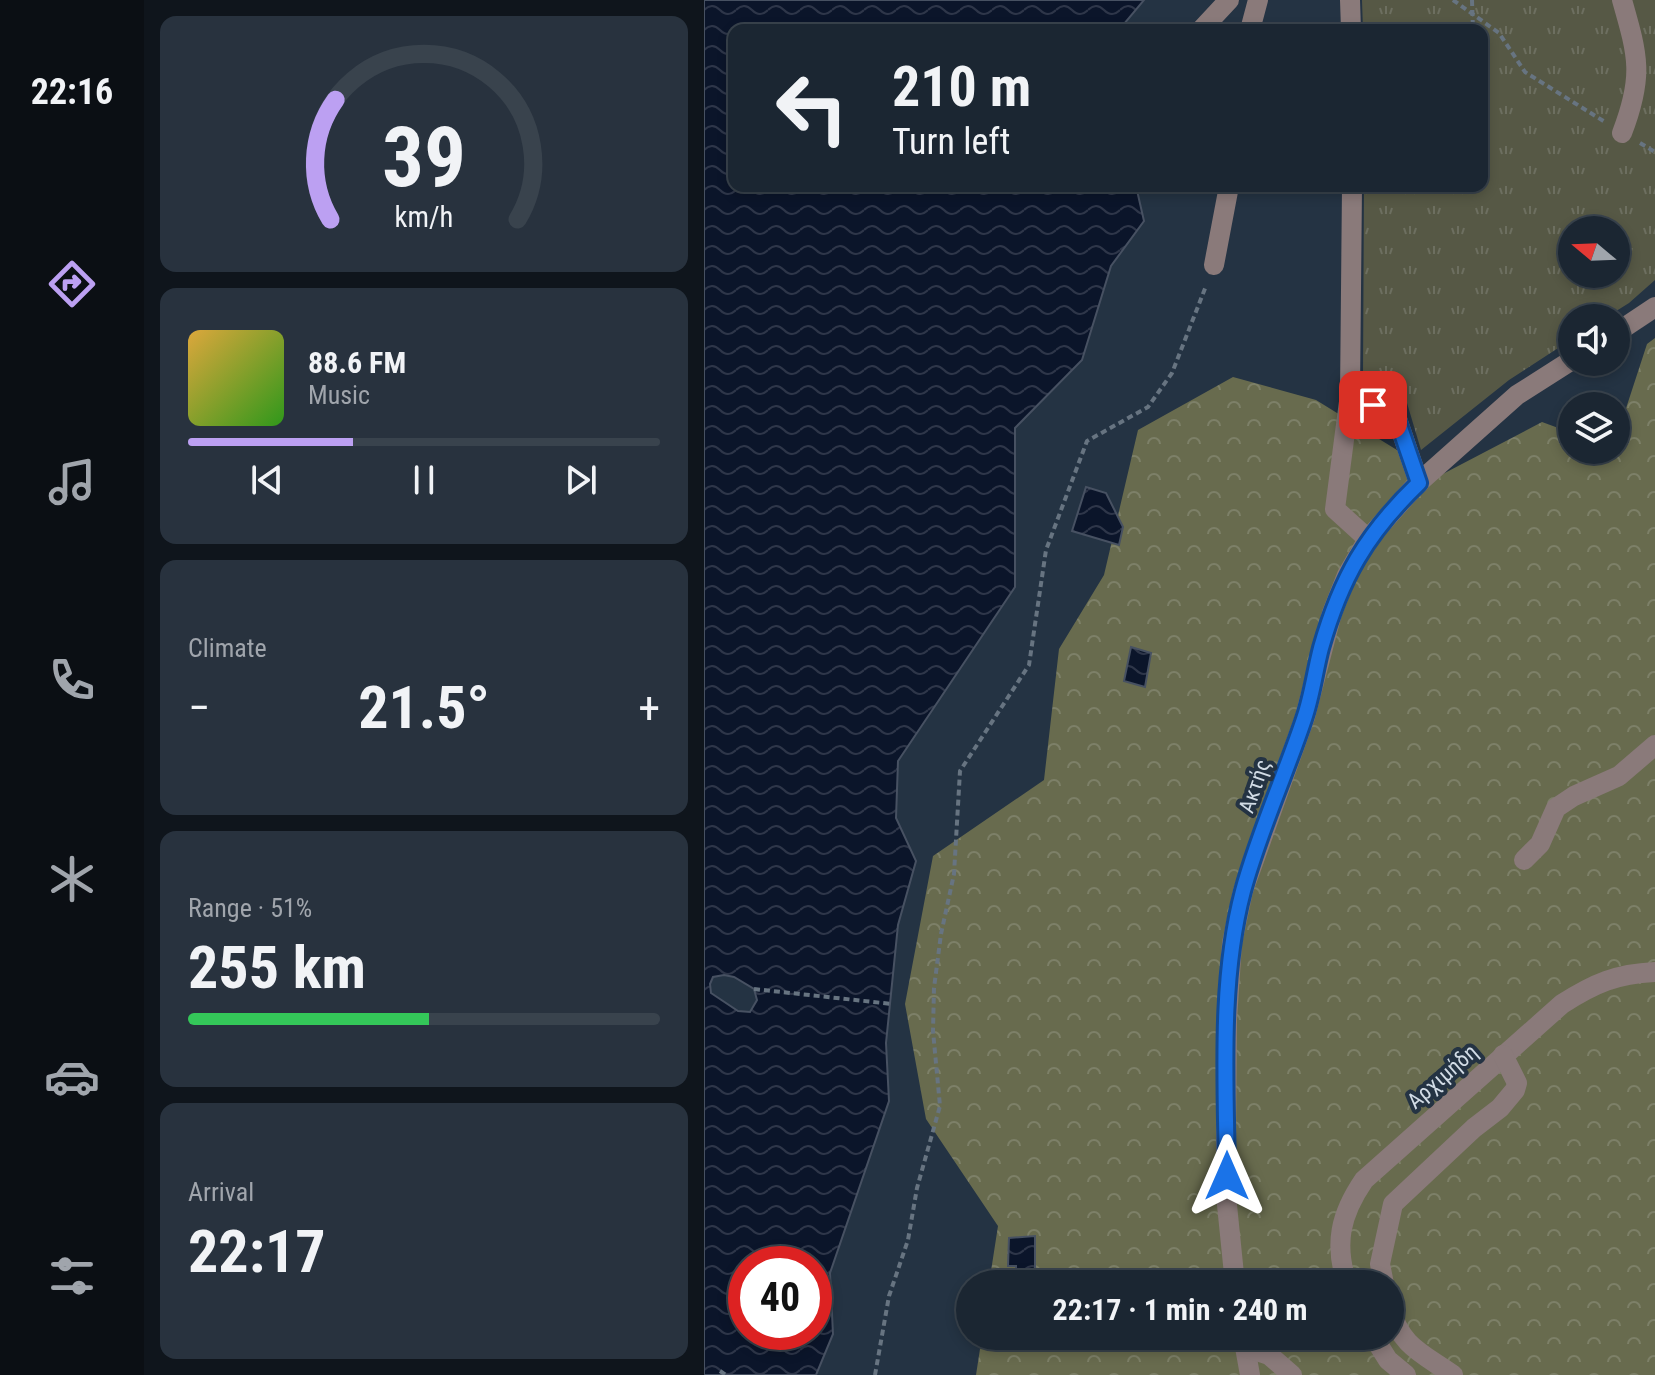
<!DOCTYPE html>
<html lang="en">
<head>
<meta charset="utf-8">
<style>
	body { margin:0; font-family:"Roboto Condensed",sans-serif; background:#28323e; color:#f1f3f6; height:100vh; display:flex; flex-direction:column; font-size:30px; white-space:nowrap }
	* { box-sizing:border-box; margin:0 }
	p { font-size:26px; color:#a0a5ac }
	.icon { flex:none; width:44px; height:44px; fill:none; stroke:currentColor; stroke-width:2; stroke-linecap:round; stroke-linejoin:round }
	.map { position:relative; flex:1; overflow:hidden }
	.sheet { display:flex; flex-direction:column; gap:16px; padding:16px; background:#0f151c; width:560px }
	.sheet>* { flex:none }
	.top-card { position:absolute; left:24px; top:24px; width:760px; height:168px; border-radius:16px; box-shadow:0 4px 12px #0003,0 0 0 2px #39434d; background:#1b2632; color:#f1f3f6; overflow:hidden }
	.needle { width:52px; rotate:289deg }
	.buttons { position:absolute; left:854px; top:216px; display:grid; gap:16px }
	.buttons a { display:grid; place-items:center; width:72px; height:72px; border-radius:50%; background:#1b2632; box-shadow:0 4px 12px #0003,0 0 0 2px #39434d; font-size:40px }
	.speed { position:absolute; left:24px; top:1246px; display:flex; gap:16px; font-size:40px; font-weight:700; text-align:center }
	.speed>* { display:grid; place-content:center; width:104px; height:104px; border-radius:50%; background:#1b2632; box-shadow:0 4px 12px #0003,0 0 0 2px #39434d; line-height:1 }
	.speed .limit { border:12px solid #d22; background:#fff; color:#111 }
	.pin { position:absolute; display:grid; place-items:center; width:68px; height:68px; color:#fff; margin:-34px; border-radius:16px; box-shadow:0 4px 12px #0006 }
	.me { position:absolute; width:88px; margin:-44px; rotate:0deg; stroke-linejoin:round; filter:drop-shadow(0 0 6px #0008) }
	.turn { display:flex; align-items:center; gap:28px; height:168px; padding:0 32px; font-size:36px }
	.turn .icon { width:104px; height:104px; stroke-width:2.5 }
	.turn b { display:block; font-size:56px; line-height:68px }
	.big { font-size:60px; font-weight:700; line-height:1.1 }
	.sheet .card { flex:1; display:flex; flex-direction:column; justify-content:center; gap:12px; min-width:0; padding:0 28px; border-radius:16px; background:#28323e }
	.sheet .dial { align-items:center; gap:0 }
	.dial svg { height:208px; overflow:visible; fill:none; stroke:#39434d; stroke-width:7; stroke-linecap:round; text-anchor:middle }
	.dial text { fill:#f1f3f6; stroke:none }
	.song { display:flex; align-items:center; gap:24px }
	.cover { width:96px; height:96px; border-radius:12px; background:linear-gradient(135deg,hsl(40 70% 55%),hsl(110 70% 35%)) }
	.played { height:8px; border-radius:4px; background:linear-gradient(90deg,#bca0f2 35%,#39434d 35%) }
	.keys { display:flex; justify-content:space-around; direction:ltr }
	.heat { display:flex; justify-content:space-between; align-items:center; font-size:44px; direction:ltr }
	.charge { height:12px; border-radius:6px; background:linear-gradient(90deg,#34c759 51%,#39434d 0) }
	.trip { position:absolute; left:252px; top:1270px; width:448px; height:80px; border-radius:40px; background:#1b2632; box-shadow:0 4px 12px #0003,0 0 0 2px #39434d; font-weight:700; line-height:80px; text-align:center }
	main { display:flex; flex:1; min-height:0 }
	.tabs { display:flex; flex-direction:column; width:144px; justify-content:space-around; align-items:center; background:#0b0f14; color:#a0a5ac }
	.tabs .icon { width:56px; height:56px }
	.tabs .selected { color:#bca0f2 }
	.tabs b { font-size:36px; color:#f1f3f6 }
	.map>svg:first-child { display:block }
	.grass { fill:url(#grass-tufts); fill-rule:evenodd }
	.forest { fill:url(#forest-crowns) }
	.water { fill:url(#water-waves); stroke:#475162; stroke-width:2; fill-rule:evenodd }
	.lines { fill:none; stroke-linecap:round; stroke-linejoin:round }
	.path { stroke:#677481; stroke-width:4; stroke-dasharray:6 4; stroke-linecap:butt }
	.minor { stroke:#8a7a7a; stroke-width:20 }
	.route-casing { stroke:#114b97; stroke-width:20 }
	.route { stroke:#1a73e8; stroke-width:14 }
	.labels { text-anchor:middle; stroke-width:8; stroke-linejoin:round; paint-order:stroke }
	.street-label { font-size:22px; fill:#d2dce6; stroke:#243343 }
</style>
</head>
<body>
<main>
<nav class="tabs">
<b>22:16</b>
<svg class="icon selected" aria-label="directions" viewBox="0 0 24 24"><path d="M12 3l9 9-9 9-9-9zM9 14v-3h6M13 9l2 2-2 2"/></svg>
<svg class="icon" aria-label="music" viewBox="0 0 24 24"><path d="M9 18V5l10-2v13"/><circle cx="6" cy="18" r="3"/><circle cx="16" cy="16" r="3"/></svg>
<svg class="icon" aria-label="phone" viewBox="0 0 24 24"><path d="M5 4h4l2 5-3 2q2 4 5 5l2-3 5 2v4C11 20 4 13 5 4z"/></svg>
<svg class="icon" aria-label="climate" viewBox="0 0 24 24"><path d="M12 3v18M4 7l16 10M4 17L20 7"/></svg>
<svg class="icon" aria-label="car" viewBox="0 0 24 24"><path d="M5 17H2v-5l4-1 3-4h7l3 4 3 1v5h-3M9 17h6M6 11h13"/><circle cx="7" cy="17" r="2"/><circle cx="17" cy="17" r="2"/></svg>
<svg class="icon" aria-label="filters" viewBox="0 0 24 24"><path d="M4 7h16M4 17h16"/><circle cx="9" cy="7" r="2"/><circle cx="15" cy="17" r="2"/></svg>
</nav>
<section class="sheet">
<div class="card dial"><svg viewBox="0 0 100 80">
<path d="M14 69A42 42 0 1 1 86 69"/>
<path d="M14 69A42 42 0 0 1 16 23" stroke="#bca0f2"/>
<text x="50" y="56" font-size="32" font-weight="700">39</text>
<text x="50" y="72" font-size="11">km/h</text>
</svg></div>
<div class="card">
<div class="song"><i class="cover"></i><div><b>88.6 FM</b><p>Music</p></div></div>
<div class="played"></div>
<div class="keys"><svg class="icon" aria-label="previous" viewBox="0 0 24 24"><path d="M18 5L8 12l10 7zM5 5v14"/></svg><svg class="icon" aria-label="pause" viewBox="0 0 24 24"><path d="M8 5v14M16 5v14"/></svg><svg class="icon" aria-label="next" viewBox="0 0 24 24"><path d="M6 5l10 7-10 7zM19 5v14"/></svg></div>
</div>
<div class="card"><p>Climate</p>
<div class="heat"><a>−</a><b class="big">21.5°</b><a>+</a></div>
</div>
<div class="card"><p>Range · 51%</p><b class="big">255 km</b><div class="charge"></div></div>
<div class="card"><p>Arrival</p><b class="big">22:17</b></div>
</section>
<div class="map">
<svg width="951" height="1375" viewBox="0 0 951 1375">
	<defs>
		<pattern id="grass-tufts" width="24" height="20" patternUnits="userSpaceOnUse" patternTransform="scale(2)"><rect width="24" height="20" fill="#565845"/><path d="M3 7l-1-3M5 7V3M7 7l1-3M15 17l-1-3M17 17v-4M19 17l1-3" fill="none" stroke="#6d6f60"/></pattern>
		<pattern id="forest-crowns" width="20" height="18" patternUnits="userSpaceOnUse" patternTransform="scale(2)"><rect width="20" height="18" fill="#686b4e"/><path d="M2 6a3 3 0 1 1 6 0M12 15a3 3 0 1 1 6 0" fill="none" stroke="#7d8068"/></pattern>
		<pattern id="water-waves" width="16" height="10" patternUnits="userSpaceOnUse" patternTransform="scale(2)"><rect width="16" height="10" fill="#0b152a"/><path d="M0 5q4-4 8 0t8 0" fill="none" stroke="#2e3649"/></pattern>
	</defs>
	<rect width="100%" height="100%" fill="#243343"/>
	<path class="grass" d="M 658,0 L 951,0 L 951,280 L 925,303 L 901,318 L 868,318 L 868,339 L 805,380 L 717,450 L 703,403 L 659,376 L 660,186 L 778,186 L 778,30 L 659,30 ZM 868,230 L 912,230 L 912,274 L 868,274 Z"/>
	<polygon class="forest" points="951,338 951,1375 272,1375 278,1336 686,1336 686,1284 285,1284 294,1226 222,1119 201,1004 229,856 340,780 355,649 400,575 434,430 529,377 612,400 735,476 838,422 868,433 868,450 912,450 912,439 943,344"/>
	<g class="water">
		<path d="M 0,0 L 440,0 L 415,30 L 30,30 L 30,186 L 432,186 L 440,221 L 407,266 L 378,360 L 311,428 L 311,587 L 194,761 L 192,818 L 212,861 L 194,925 L 182,1043 L 185,1101 L 126,1273 L 129,1334 L 112,1375 L 0,1375 ZM 20,975 L 30,977 L 50,989 L 53,1000 L 46,1012 L 34,1011 L 7,993 L 6,984 L 9,977 ZM 42,1264 L 110,1264 L 110,1332 L 42,1332 Z"/>
		<polygon points="382,487 402,493 419,527 415,545 368,531"/>
		<polygon points="427,647 447,653 441,687 420,681"/>
		<polygon points="331,1236 331,1271 340,1276 341,1284 312,1284 312,1266 304,1266 305,1238"/>
	</g>
	<g class="lines">
		<g class="path">
			<polyline points="749,0 795,33 821,72 901,122"/>
			<polyline points="768,0 769,30"/>
			<polyline points="936,143 951,152"/>
			<polyline points="50,989 188,1004"/>
			<polyline points="16,1371 22,1375"/>
			<polyline points="171,1375 185,1296 204,1240 213,1188 236,1106 229,1031 230,988 237,934 250,874 256,771 325,665 342,550 383,441 444,407 468,373 502,286"/>
		</g>
		<g class="minor">
			<polyline points="646,0 647,30"/>
			<path d="M 918,0 C 934,56 940,76 918,133"/>
			<polyline points="497,30 525,0"/>
			<polyline points="546,30 554,0"/>
			<polyline points="648,186 646,394 692,416 715,483"/>
			<polyline points="510,265 525,186"/>
			<polyline points="912,333 951,307"/>
			<polyline points="646,394 631,509 664,539"/>
			<polyline points="820,860 836,844 852,808 870,796 915,776 951,745"/>
			<polyline points="531,1284 523,1205 522,1146 523,1020 528,943 539,891 601,717 628,613 643,575 664,539 712,485 813,395 868,360"/>
			<path d="M 643,1284 C 630,1244 636,1215 660,1180 L 858,1004 C 891,983 912,974 951,972"/>
			<polyline points="680,1284 676,1264 689,1204 770,1128 796,1108 811,1090 813,1083 799,1055"/>
			<path d="M 686,1308 C 697,1347 718,1353 749,1375"/>
			<polyline points="539,1336 546,1375"/>
			<polyline points="669,1336 684,1360 702,1375"/>
			<polyline points="541,1347 565,1355 588,1375"/>
		</g>
	</g>
	<g class="lines">
		<g class="route-casing">
			<path id="route" d="M 523,1176 C 522,1083 515,982 539,891 C 555,832 581,776 600,719 C 608,696 611,671 617,648 C 637,578 662,534 715,483 L 692,416 L 669,405"/>
		</g>
		<use href="#route" class="route"/>
	</g>
	<g class="labels">
		<g class="street-label">
			<text transform="translate(550 786) rotate(-71)" y="8">Ακτής</text>
			<text transform="translate(738 1076) rotate(-41)" y="8">Αρχιμήδη</text>
		</g>
	</g>
</svg>
<div class="buttons">
<a><svg class="needle" viewBox="-14 -14 28 28"><path d="M0-13l5 13h-10z" fill="#e53935"/><path d="M0 13l5-13h-10z" fill="#a0a5ac"/></svg></a>
<a><svg class="icon" aria-label="sound" viewBox="0 0 24 24"><path d="M4 9h4l5-4v14l-5-4H4zM17 9q2 3 0 6"/></svg></a>
<a><svg class="icon" aria-label="layers" viewBox="0 0 24 24"><path d="M12 4l9 5-9 5-9-5zM3 14l9 5 9-5"/></svg></a>
</div>
<div class="speed"><div class="limit">40</div></div>
<div class="pin" style="left:669px;top:405px;background:#d93025"><svg class="icon" aria-label="arrive" viewBox="0 0 24 24"><path d="M6 21V4h12l-3 4 3 4H6"/></svg></div>
<svg class="me" style="left:523px;top:1176px" viewBox="-20 -20 40 40"><path d="M0-17L14 15 0 8-14 15z" fill="#1a73e8" stroke="#fff" stroke-width="4"/></svg>
<div class="trip">22:17 · 1 min · 240 m</div>
<div class="top-card">
<div class="turn"><svg class="icon" aria-label="left" viewBox="0 0 24 24"><path d="M17 20v-9H6M10 6l-5 5 5 5"/></svg><div><b>210 m</b>Turn left</div></div>
</div>
</div>
</main>
</body>
</html>
